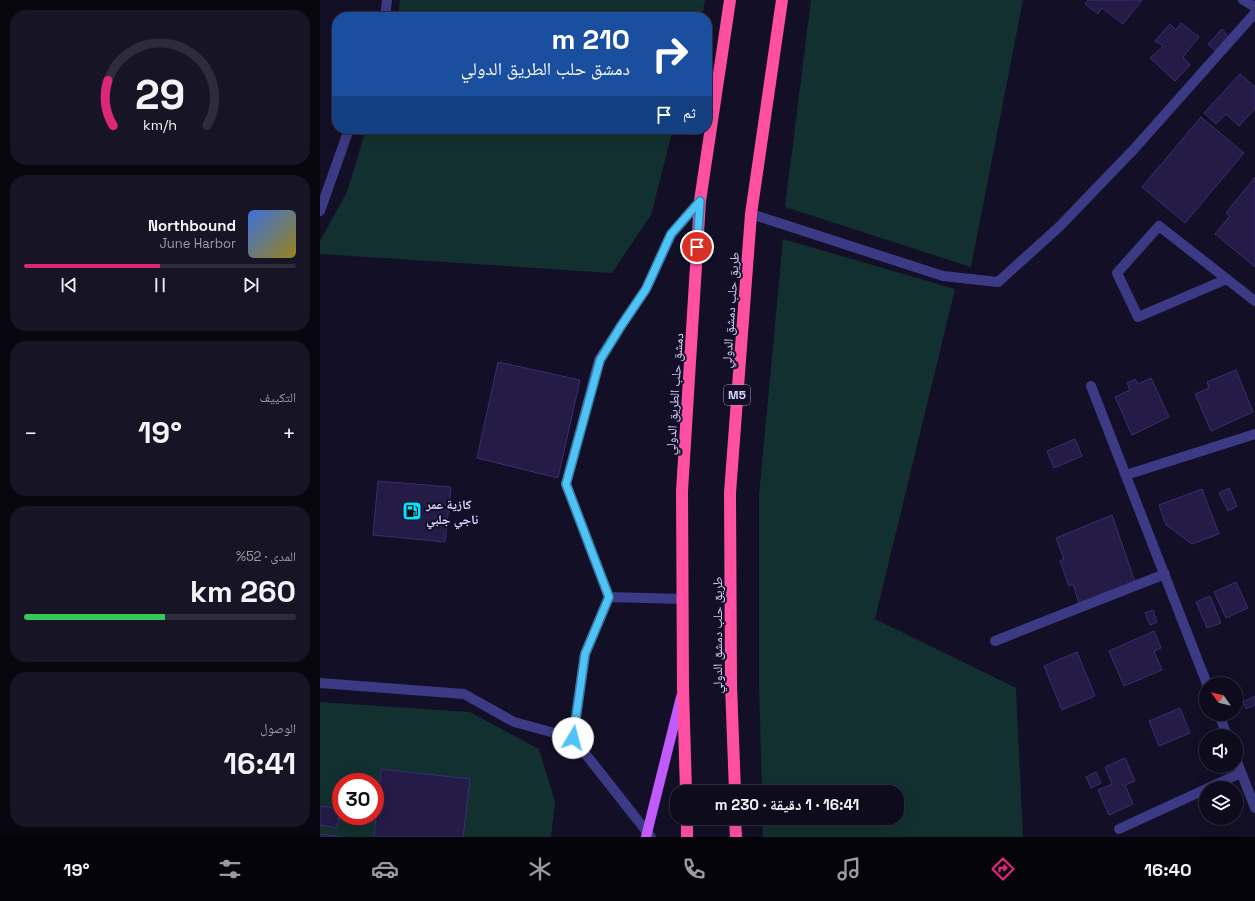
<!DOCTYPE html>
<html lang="ar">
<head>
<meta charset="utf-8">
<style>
	body { margin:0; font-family:"Space Grotesk","Noto Naskh Arabic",sans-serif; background:#171425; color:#f1f3f6; direction:rtl; height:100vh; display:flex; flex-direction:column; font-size:15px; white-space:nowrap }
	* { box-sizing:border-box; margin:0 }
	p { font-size:13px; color:#9b9ba3 }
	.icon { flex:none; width:22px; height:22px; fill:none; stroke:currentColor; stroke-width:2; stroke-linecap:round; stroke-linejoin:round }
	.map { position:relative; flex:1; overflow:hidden; direction:ltr }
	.drawer { display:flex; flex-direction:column; gap:10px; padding:10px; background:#08060f; width:320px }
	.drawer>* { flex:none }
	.banner { position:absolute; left:12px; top:12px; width:380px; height:122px; border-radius:16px; box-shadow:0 4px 16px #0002,0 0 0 1px #2e2b3b; direction:rtl; background:#1a4fa0; color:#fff; overflow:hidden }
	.needle { width:26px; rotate:304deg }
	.buttons { position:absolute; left:879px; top:677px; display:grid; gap:8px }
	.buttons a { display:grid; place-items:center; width:44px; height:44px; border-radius:50%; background:#0e0b1c; box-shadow:0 4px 16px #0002,0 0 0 1px #2e2b3b; font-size:20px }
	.speed { position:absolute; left:12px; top:773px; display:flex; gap:8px; font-size:20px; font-weight:700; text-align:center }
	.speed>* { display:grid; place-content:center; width:52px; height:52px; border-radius:50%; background:#0e0b1c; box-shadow:0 4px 16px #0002,0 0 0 1px #2e2b3b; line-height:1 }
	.speed .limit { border:6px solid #d22; background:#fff; color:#111 }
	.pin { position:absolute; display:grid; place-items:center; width:34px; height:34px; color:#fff; margin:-17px; border:2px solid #fff; border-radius:50%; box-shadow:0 1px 4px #0007 }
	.me { position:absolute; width:44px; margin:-22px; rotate:8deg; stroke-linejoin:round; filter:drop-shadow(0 0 3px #0008) }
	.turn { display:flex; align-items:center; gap:14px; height:84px; padding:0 16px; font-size:18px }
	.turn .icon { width:52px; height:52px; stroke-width:2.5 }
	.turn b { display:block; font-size:28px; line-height:34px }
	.then { display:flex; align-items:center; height:38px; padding:0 16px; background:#0003; gap:8px; font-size:15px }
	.big { font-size:30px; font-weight:700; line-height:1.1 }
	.drawer .tile { flex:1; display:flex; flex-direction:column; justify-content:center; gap:6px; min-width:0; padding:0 14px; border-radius:16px; background:#171425 }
	.drawer .dial { align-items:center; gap:0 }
	.dial svg { height:104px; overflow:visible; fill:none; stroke:#2e2b3b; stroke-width:7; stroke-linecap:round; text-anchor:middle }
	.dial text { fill:#f1f3f6; stroke:none }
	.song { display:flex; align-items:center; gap:12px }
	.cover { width:48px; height:48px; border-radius:6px; background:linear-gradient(135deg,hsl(220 70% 55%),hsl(50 70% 35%)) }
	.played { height:4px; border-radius:2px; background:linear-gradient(90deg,#db2777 50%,#2e2b3b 50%) }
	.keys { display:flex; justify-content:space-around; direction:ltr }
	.heat { display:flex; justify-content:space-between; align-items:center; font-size:22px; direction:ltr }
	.charge { height:6px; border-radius:3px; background:linear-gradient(90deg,#34c759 52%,#2e2b3b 0) }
	.trip { position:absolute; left:350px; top:785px; width:234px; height:40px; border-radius:16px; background:#0e0b1c; box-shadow:0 4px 16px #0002,0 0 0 1px #2e2b3b; font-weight:700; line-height:40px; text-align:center; direction:rtl }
	.dock { display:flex; height:64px; justify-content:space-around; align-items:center; background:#06040b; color:#9b9ba3 }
	.dock .icon { width:28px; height:28px }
	.dock .current { color:#db2777 }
	.dock b { font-size:18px; color:#f1f3f6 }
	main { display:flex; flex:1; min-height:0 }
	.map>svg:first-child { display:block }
	.green { fill:#12302f; fill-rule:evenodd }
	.building { fill:#241b47; stroke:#3b2d73 }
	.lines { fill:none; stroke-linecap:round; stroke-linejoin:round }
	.minor { stroke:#3d3a85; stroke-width:10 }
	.major { stroke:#c25bff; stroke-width:10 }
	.highway { stroke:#ff4fa3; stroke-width:12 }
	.route-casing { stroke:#337fa1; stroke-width:10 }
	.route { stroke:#4fc3f7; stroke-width:7 }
	.labels { text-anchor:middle; stroke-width:4; stroke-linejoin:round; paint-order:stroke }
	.shield { fill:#130f26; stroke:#9e99be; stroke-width:1 }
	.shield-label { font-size:12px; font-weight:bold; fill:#d9d4ff }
	.street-label { font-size:13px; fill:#d9d4ff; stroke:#130f26 }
	.poi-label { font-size:13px; font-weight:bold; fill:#d9d4ff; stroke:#130f26; text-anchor:start }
</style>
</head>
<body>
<main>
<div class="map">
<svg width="935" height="837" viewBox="0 0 935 837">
	<rect width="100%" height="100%" fill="#130f26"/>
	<g class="green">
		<polygon points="80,0 385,0 382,17 78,17"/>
		<polygon points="491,0 703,0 651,267 465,207"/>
		<polygon points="46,129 353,129 331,215 292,273 0,254 0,241 27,192"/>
		<polygon points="463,239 635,289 555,619 696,688 703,837 443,837 442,818 577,818 577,792 442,792 439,684 439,495"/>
		<path d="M 0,702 L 150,712 L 219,749 L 235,802 L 231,837 L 0,837 ZM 21,782 L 55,782 L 55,816 L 21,816 Z"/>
	</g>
	<g class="building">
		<polygon points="768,0 822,0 803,24 782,8 778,14 765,4"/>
		<polygon points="861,23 879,37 863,57 870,65 855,81 830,58 843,46 835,41 850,24 856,30"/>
		<polygon points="902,29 909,37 896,51 888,44"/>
		<polygon points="920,74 935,87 935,109 919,126 906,114 896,124 884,113"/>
		<polygon points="881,117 924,153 865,223 822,187"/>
		<polygon points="935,177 935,267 895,234 910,216 906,213"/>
		<polygon points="178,362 260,380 238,478 157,458"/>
		<polygon points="916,370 933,412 891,431 875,394 889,388 887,382"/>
		<polygon points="831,378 849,417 812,435 795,397 810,390 807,383 815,379 818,384"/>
		<polygon points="755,439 762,456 734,468 727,451"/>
		<polygon points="58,481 131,487 125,542 53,535"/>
		<polygon points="909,488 917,506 908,511 899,493"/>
		<polygon points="882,489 899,534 872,544 846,525 839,505"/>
		<polygon points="792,515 815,582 760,607 753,584 749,586 740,561 744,559 736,538"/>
		<polygon points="916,582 928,608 906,618 894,592"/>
		<polygon points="890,596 901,623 887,628 876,602"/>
		<polygon points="833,610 837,622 830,625 825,613"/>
		<polygon points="834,631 841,648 834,651 842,670 804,686 789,651"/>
		<polygon points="757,652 775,696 742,710 724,666"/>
		<polygon points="935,696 935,705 926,709 923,702"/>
		<polygon points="860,708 870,733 839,746 829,721"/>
		<polygon points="805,758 815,781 805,785 813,804 789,815 778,790 792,784 785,767"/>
		<polygon points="61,769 150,779 143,837 54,837"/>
		<polygon points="776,772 781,783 771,788 766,777"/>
		<polygon points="0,806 20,809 17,828 0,825"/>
		<polygon points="0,834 21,837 0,837"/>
	</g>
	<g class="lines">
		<g class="minor">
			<polyline points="923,0 935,7"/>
			<polyline points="65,17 67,0"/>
			<polyline points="0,211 29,129"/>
			<polyline points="431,214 623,276 678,282 739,227 815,148 935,13"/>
			<polyline points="907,279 818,317 797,273 839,226 935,301"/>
			<polyline points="771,386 887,684"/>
			<polyline points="806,475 935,434"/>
			<polyline points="289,597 246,484 279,360 301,326 326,289 351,235 380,201"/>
			<polyline points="675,641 845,574"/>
			<polyline points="0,683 144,694 194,722 253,738 265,654 289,597 363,599"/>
			<polyline points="899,714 907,736"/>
			<polyline points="253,738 331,837"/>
			<polyline points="916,759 935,808"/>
			<polyline points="888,788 921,773"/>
			<polyline points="799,829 886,789"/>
		</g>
		<polyline class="major" points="326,837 361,697"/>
		<g class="highway">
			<polyline points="366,792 363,688 362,491 380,201 410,0"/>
			<polyline points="415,792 411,685 410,493 431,214 462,0"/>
			<polyline points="367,818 367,837"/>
			<polyline points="415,818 416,837"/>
		</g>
	</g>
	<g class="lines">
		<g class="route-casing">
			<polyline id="route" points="253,738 265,654 289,597 246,484 280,360 301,326 326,289 351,234 380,201 377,247"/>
		</g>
		<use href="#route" class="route"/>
	</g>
	<defs>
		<g id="fuel-square" transform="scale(1)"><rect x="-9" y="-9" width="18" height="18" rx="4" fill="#00e5ff" stroke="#130f26"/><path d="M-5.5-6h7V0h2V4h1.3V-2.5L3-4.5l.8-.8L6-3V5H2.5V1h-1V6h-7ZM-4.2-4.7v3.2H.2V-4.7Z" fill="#111"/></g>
	</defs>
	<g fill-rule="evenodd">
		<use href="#fuel-square" x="92" y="511"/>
	</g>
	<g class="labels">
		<rect class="shield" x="404" y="385" width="26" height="20" rx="3"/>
		<g class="shield-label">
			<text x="417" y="399">M5</text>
		</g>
		<g class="street-label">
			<text transform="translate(410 310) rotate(-86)" y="5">طريق حلب دمشق الدولي</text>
			<text transform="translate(354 394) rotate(-86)" y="5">دمشق حلب الطريق الدولي</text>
			<text transform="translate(397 635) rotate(-90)" y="5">طريق حلب دمشق الدولي</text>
		</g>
		<g class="poi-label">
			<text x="106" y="509">كازية عمر<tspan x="106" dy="15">ناجي جلبي</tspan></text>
		</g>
	</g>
</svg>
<div class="buttons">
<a><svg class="needle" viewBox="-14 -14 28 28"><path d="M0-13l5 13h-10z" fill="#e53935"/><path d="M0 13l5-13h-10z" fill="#9b9ba3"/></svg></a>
<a><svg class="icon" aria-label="sound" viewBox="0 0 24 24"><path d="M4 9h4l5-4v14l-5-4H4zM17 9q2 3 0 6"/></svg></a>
<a><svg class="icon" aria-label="layers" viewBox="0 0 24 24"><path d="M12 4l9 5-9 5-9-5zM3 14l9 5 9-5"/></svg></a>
</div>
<div class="speed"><div class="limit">30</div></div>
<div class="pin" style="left:377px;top:247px;background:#d93025"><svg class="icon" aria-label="arrive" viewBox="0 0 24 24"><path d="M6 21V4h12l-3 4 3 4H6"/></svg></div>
<svg class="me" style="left:253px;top:738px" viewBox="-20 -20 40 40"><circle r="19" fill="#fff"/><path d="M0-13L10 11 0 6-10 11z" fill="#4fc3f7"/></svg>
<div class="trip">16:41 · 1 دقيقة · 230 m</div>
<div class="banner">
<div class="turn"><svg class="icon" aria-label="right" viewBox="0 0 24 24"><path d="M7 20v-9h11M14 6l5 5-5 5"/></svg><div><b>210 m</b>دمشق حلب الطريق الدولي</div></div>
<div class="then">ثم<svg class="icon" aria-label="arrive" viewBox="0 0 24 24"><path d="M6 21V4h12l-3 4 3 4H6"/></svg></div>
</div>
</div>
<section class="drawer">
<div class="tile dial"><svg viewBox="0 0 100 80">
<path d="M14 69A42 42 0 1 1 86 69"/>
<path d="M14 69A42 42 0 0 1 10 34" stroke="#db2777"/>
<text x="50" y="56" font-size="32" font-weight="700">29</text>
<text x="50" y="72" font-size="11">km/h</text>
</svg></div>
<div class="tile">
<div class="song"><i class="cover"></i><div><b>Northbound</b><p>June Harbor</p></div></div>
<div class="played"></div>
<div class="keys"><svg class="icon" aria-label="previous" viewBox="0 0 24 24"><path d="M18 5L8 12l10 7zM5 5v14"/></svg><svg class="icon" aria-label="pause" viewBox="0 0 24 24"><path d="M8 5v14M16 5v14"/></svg><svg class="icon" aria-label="next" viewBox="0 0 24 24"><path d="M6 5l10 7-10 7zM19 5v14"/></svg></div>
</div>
<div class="tile"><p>التكييف</p>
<div class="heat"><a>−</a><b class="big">19°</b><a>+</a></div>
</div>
<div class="tile"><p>المدى · 52%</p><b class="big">260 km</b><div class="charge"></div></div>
<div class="tile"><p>الوصول</p><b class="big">16:41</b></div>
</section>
</main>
<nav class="dock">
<b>16:40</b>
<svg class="icon current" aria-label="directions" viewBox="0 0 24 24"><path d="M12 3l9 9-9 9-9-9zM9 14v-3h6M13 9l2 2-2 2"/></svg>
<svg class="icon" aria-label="music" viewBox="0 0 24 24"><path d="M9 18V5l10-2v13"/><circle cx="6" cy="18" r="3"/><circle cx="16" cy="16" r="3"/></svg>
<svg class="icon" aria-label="phone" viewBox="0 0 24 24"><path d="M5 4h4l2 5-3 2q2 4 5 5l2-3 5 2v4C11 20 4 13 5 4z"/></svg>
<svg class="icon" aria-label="climate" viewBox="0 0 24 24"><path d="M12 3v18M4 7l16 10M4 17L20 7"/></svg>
<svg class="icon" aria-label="car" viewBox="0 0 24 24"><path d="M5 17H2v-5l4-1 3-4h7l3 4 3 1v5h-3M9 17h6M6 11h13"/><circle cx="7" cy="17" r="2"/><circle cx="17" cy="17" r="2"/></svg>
<svg class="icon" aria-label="filters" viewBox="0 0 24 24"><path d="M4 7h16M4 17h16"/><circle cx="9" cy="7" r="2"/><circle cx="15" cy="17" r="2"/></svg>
<b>19°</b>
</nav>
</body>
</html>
